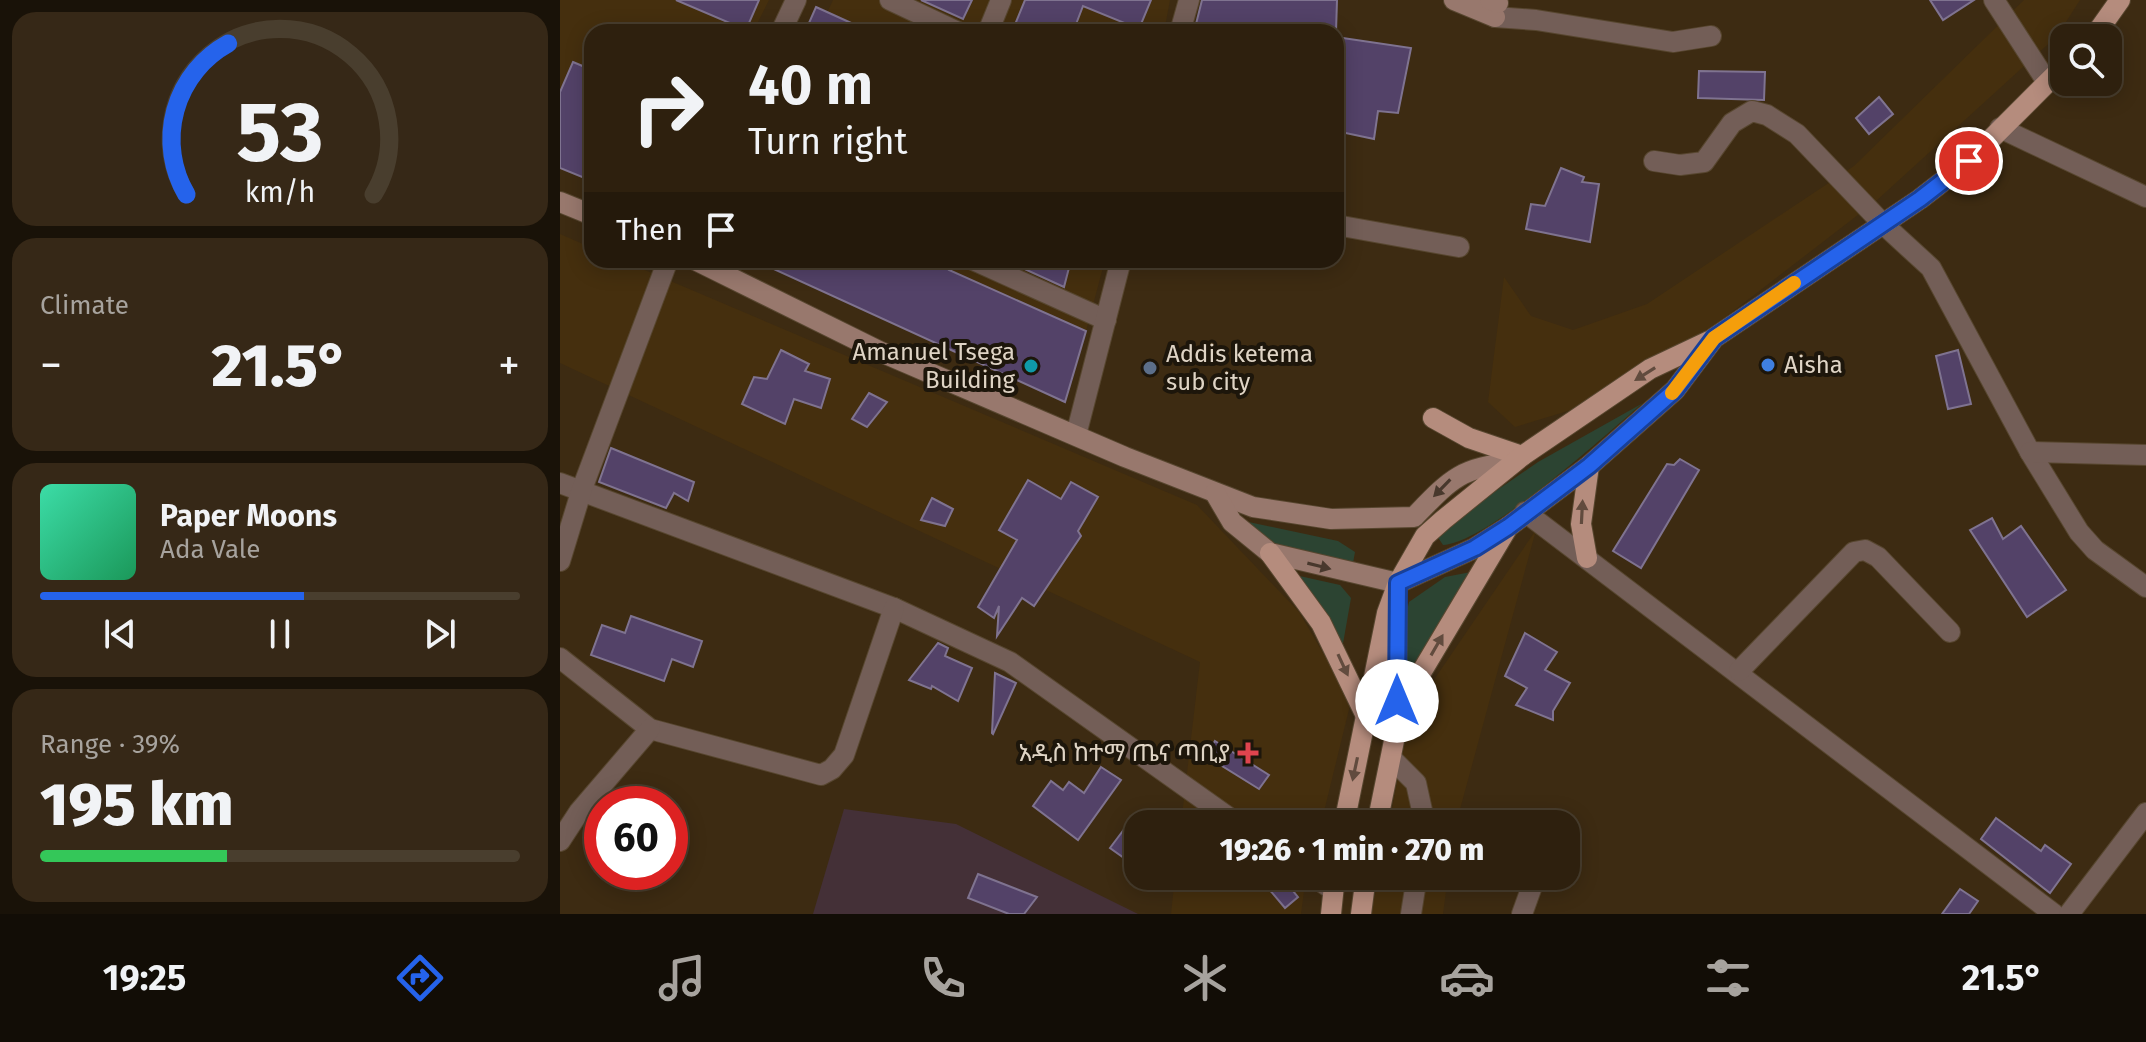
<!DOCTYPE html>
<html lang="en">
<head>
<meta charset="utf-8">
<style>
	body { margin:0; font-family:"Fira Sans","Noto Sans Ethiopic",sans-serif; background:#362817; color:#f1f3f6; height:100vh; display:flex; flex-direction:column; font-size:30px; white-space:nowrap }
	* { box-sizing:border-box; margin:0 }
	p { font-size:26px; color:#a7a39e }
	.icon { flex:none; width:44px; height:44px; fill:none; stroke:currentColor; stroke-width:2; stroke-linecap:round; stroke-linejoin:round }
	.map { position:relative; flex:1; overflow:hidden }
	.drawer { display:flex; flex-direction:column; gap:12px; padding:12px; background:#191208; width:560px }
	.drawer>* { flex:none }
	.banner { position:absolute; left:24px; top:24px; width:760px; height:244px; border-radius:24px; box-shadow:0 4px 20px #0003,0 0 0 2px #493e2e; background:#2e200e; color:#f1f3f6; overflow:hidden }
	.buttons { position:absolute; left:1490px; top:24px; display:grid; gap:16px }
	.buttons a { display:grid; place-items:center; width:72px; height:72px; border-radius:16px; background:#2e200e; box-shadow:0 4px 20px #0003,0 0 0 2px #493e2e; font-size:40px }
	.speed { position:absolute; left:24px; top:786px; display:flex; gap:16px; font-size:40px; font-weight:700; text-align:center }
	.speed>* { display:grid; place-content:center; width:104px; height:104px; border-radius:50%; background:#2e200e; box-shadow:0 4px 20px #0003,0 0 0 2px #493e2e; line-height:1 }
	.speed .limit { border:12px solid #d22; background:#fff; color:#111 }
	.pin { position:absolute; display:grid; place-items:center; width:68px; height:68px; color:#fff; margin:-34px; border:4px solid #fff; border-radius:50%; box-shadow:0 2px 8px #0007 }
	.me { position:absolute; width:88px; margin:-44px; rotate:0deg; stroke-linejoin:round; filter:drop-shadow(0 0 6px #0008) }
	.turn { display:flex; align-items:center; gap:28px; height:168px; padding:0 32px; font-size:36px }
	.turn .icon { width:104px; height:104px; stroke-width:2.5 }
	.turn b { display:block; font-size:56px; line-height:68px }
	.then { display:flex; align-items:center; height:76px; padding:0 32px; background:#0003; gap:16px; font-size:30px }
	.big { font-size:60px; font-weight:800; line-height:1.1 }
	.drawer .widget { flex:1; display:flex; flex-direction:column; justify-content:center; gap:12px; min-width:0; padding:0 28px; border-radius:24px; background:#362817 }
	.drawer .dial { align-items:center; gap:0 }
	.dial svg { height:208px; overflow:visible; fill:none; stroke:#493e2e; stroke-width:7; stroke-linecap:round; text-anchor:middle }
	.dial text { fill:#f1f3f6; stroke:none }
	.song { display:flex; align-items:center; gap:24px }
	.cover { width:96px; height:96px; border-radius:12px; background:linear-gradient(135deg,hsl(160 70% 55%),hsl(150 70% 35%)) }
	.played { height:8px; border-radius:4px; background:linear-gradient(90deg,#2563eb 55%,#493e2e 55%) }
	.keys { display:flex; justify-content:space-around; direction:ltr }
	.heat { display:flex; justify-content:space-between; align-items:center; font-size:44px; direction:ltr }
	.charge { height:12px; border-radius:6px; background:linear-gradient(90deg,#34c759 39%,#493e2e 0) }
	.trip { position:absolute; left:564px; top:810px; width:456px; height:80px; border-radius:24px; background:#2e200e; box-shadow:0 4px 20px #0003,0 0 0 2px #493e2e; font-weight:800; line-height:80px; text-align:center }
	.dock { display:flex; height:128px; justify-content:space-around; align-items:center; background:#120d06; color:#a7a39e }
	.dock .icon { width:56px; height:56px }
	.dock .on { color:#2563eb }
	.dock b { font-size:36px; color:#f1f3f6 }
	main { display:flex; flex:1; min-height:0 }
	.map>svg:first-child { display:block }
	.built { fill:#452f0e }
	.education { fill:#443037 }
	.green { fill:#2c4432 }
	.building { fill:#534268; stroke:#7f7390; stroke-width:2 }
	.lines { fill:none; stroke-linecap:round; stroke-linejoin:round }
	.street-casing { stroke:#57462f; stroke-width:22 }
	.secondary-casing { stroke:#57462f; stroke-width:22 }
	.primary-casing { stroke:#57462f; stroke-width:22 }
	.street { stroke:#735e57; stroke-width:20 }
	.secondary { stroke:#98786d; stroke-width:20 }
	.primary { stroke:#b58c7d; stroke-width:20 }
	.oneway { fill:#614b3e }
	.oneway2 { fill:#48382d }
	.route-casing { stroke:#184099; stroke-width:20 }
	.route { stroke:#2563eb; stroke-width:14 }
	.slow { stroke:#f59e0b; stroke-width:14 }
	.shop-dot { fill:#3f7fe0; stroke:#1d160b; stroke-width:3 }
	.culture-dot { fill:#0f9aa8; stroke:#1d160b; stroke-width:3 }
	.service-dot { fill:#5c6f8a; stroke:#1d160b; stroke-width:3 }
	.health-dot { fill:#e0444e; stroke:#1d160b; stroke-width:3 }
	.labels { text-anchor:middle; stroke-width:8; stroke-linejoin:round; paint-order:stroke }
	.poi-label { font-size:24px; fill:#dfd4c5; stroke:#1d160b; text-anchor:end }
</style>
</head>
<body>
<main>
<section class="drawer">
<div class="widget dial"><svg viewBox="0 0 100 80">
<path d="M14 69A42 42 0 1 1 86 69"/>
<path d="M14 69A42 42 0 0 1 30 11" stroke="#2563eb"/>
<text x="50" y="56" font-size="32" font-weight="700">53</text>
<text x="50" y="72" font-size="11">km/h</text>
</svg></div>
<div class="widget"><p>Climate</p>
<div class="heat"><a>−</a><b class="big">21.5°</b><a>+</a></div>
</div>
<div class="widget">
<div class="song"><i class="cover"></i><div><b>Paper Moons</b><p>Ada Vale</p></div></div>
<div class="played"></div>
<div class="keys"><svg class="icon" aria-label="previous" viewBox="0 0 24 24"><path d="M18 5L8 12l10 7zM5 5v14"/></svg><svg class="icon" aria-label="pause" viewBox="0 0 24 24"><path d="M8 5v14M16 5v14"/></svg><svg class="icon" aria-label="next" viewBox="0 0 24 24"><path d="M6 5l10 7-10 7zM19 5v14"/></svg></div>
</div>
<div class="widget"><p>Range · 39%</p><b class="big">195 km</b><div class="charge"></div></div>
</section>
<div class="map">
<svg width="1586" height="914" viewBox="0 0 1586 914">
	<rect width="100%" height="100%" fill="#3d2b12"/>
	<g class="built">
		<polygon points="0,0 209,0 193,32 32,32 32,182 0,169"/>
		<polygon points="273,0 610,0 604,32 258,32"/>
		<polygon points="1464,0 1520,0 1497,36 1316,201 1067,393 955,427 928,402 944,277 971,316 1013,330 1087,304 1294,166"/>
		<polygon points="0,234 32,248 32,260 61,260 637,505 739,612 791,701 761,824 621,824 640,662 0,363"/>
		<polygon points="367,260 545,260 526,331"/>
		<polygon points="976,530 896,824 829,824 850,715"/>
		<polygon points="615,876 746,876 741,914 611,914"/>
		<polygon points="819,876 888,876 883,914 811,914"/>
	</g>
	<polygon class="education" points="284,809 396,824 578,914 253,914"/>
	<g class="green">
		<path d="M 1083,403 C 1045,435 927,543 883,545 L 875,533 L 978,462 Z"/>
		<polygon points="684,521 778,541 795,552 793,563 716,552"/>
		<polygon points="911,572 845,678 843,630 849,602 885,577"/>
		<polygon points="735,575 780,585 791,598 781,655"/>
	</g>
	<g class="building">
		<polygon points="116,0 199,0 186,30"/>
		<polygon points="361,0 412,0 403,19"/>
		<polygon points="465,0 591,0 579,29 523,6 513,32 452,32"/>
		<polygon points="642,0 777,0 776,32 634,32"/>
		<polygon points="1370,0 1414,0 1383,20"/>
		<polygon points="256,7 311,32 245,32"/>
		<polygon points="776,37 851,48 838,113 818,111 814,139 776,131"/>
		<polygon points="13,62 32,70 32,181 0,168 0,92"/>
		<polygon points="1139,71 1205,72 1204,100 1138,98"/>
		<polygon points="1319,97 1333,114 1309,134 1296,118"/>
		<polygon points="1001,168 1024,177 1022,182 1039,184 1030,242 966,229 971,204 985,206"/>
		<polygon points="194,260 393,260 389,270 526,331 505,402"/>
		<polygon points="445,260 511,260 504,287"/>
		<polygon points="221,350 249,364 245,371 270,379 261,408 234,399 225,424 182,404 194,377 207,379"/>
		<polygon points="1398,350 1411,404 1388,409 1376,356"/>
		<polygon points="309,393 327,402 307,427 292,419"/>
		<polygon points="51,448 134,482 128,501 114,493 106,508 39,482"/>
		<polygon points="1120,459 1139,470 1081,568 1053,551 1107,464 1114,465"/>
		<polygon points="468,480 501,499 511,482 538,497 518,531 521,536 474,606 462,598 437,636 439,606 434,618 418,607 457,540 439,530"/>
		<polygon points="372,498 393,509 385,526 361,520"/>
		<polygon points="1432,518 1443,539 1461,526 1506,590 1467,617 1410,530"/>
		<polygon points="71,616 142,641 133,667 112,659 104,681 31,655 42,625 65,633"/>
		<polygon points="965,633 997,652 985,670 1010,683 993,711 993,720 956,705 967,688 945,676"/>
		<polygon points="378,643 388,648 385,656 412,668 398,701 372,686 371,689 349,680"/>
		<polygon points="435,673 456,683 433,734 432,733"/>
		<polygon points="655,741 709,775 699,789 646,756"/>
		<polygon points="541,767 561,780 518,840 473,806 491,781 503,790 509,782 524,793"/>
		<polygon points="1436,818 1481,851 1485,845 1511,864 1490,893 1421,839"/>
		<polygon points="568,824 578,831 578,868 550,848"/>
		<polygon points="418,874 477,897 464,914 449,914 408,898"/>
		<polygon points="698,876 721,876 738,897 725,908"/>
		<polygon points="1400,889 1418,901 1409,914 1382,914"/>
	</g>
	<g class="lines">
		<g class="street-casing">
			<g id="street">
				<polyline points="330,0 398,32"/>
				<polyline points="1434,0 1487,82"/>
				<polyline points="935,17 976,20 1113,42 1151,36"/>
				<polyline points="221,32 236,0"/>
				<polyline points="428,32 441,0"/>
				<polyline points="620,32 629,0"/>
				<polyline points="1440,128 1586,197"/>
				<polyline points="1094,161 1120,165 1144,162 1172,123 1192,111 1207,115 1237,134 1322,223 1371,268 1470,452 1519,532 1535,550 1586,587"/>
				<polyline points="776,225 899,247"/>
				<polyline points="413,260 546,320"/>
				<polyline points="516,435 561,260"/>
				<polyline points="1470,452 1586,455"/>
				<polyline points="0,483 334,608 450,662 678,824"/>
				<polyline points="965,512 1494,914"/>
				<polyline points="0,561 22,489 108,260"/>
				<polyline points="0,658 90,729 261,775 272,769 284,755 334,608"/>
				<polyline points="1179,671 1294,552 1305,550 1318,557 1390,632"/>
				<polyline points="831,758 856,783 865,824"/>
				<polyline points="0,841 19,812 90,729"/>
				<polyline points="753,876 773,890"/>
				<polyline points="851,914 857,876"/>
				<polyline points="962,914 971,889"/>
				<polyline points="1509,914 1586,813"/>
			</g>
		</g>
		<g class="secondary-casing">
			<g id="secondary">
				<polyline points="894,0 935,17"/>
				<polyline points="930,0 938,3"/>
				<polyline points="0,202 32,215"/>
				<path d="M 135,260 L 321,352 L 565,457 L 693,507 L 771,519 L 854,517 C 889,481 901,466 953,463"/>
				<polyline points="655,493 672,522 710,553 838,583 915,548 948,527"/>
			</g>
		</g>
		<g class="primary-casing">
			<g id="primary">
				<polyline points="1533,38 1560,0"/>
				<polyline points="873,418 909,438 962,456"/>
				<polyline points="710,553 761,623 805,714"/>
				<polyline points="1027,558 1021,524 1029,466"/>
				<polyline points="836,711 837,607"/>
				<polyline points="784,824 827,613 838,583 865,536 883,520 962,456 1090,369 1149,341"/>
				<polyline points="817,824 836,731 849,693 948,527 1029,466 1115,390 1154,338 1360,199 1409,161 1504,66"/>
				<polyline points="771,914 775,876"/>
				<polyline points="801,914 806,876"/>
			</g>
		</g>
		<use href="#street" class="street"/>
		<use href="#secondary" class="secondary"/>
		<use href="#primary" class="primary"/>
	</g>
	<defs><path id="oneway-solid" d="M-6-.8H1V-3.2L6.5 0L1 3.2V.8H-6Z" transform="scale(2)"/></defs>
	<g class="oneway">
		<use href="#oneway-solid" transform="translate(1085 374) rotate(148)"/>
		<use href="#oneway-solid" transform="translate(1022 512) rotate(-87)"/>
		<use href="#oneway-solid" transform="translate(877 645) rotate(-60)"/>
		<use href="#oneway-solid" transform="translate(783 665) rotate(65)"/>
		<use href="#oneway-solid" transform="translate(795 769) rotate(102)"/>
	</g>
	<g class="oneway2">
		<use href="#oneway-solid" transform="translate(882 488) rotate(134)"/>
		<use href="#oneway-solid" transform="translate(759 566) rotate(14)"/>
	</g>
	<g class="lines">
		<g class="route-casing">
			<polyline id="route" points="837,701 838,583 915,548 948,527 1029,466 1115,390 1154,338 1360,199 1409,161"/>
		</g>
		<use href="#route" class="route"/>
		<polyline class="slow" points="1112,393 1154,338 1234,283"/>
	</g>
	<circle class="shop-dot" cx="1208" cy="365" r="8"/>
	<circle class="culture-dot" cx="471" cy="366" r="8"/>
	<circle class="service-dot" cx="590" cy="368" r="8"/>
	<path class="health-dot" d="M684 741h8v8h8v8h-8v8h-8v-8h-8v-8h8z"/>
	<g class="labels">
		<g class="poi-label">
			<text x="455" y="360">Amanuel Tsega<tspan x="455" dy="28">Building</tspan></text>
			<text x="606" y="362" text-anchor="start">Addis ketema<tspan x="606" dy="28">sub city</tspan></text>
			<text x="1224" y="373" text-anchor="start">Aisha</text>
			<text x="670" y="761">አዲስ ከተማ ጤና ጣቢያ</text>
		</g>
	</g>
</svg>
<div class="buttons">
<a><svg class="icon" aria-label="search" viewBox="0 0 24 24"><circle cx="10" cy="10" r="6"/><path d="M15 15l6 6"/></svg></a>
</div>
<div class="speed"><div class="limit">60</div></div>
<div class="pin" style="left:1409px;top:161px;background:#d93025"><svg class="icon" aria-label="arrive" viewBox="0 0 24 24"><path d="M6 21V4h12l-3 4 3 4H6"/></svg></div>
<svg class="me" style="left:837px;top:701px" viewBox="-20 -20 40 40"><circle r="19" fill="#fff"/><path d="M0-13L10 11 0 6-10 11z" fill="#2563eb"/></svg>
<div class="trip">19:26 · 1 min · 270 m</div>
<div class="banner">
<div class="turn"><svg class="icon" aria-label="right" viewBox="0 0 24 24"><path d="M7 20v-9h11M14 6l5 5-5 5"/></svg><div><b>40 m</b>Turn right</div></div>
<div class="then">Then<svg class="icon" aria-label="arrive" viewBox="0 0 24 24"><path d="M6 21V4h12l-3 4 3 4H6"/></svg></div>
</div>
</div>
</main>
<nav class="dock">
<b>19:25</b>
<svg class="icon on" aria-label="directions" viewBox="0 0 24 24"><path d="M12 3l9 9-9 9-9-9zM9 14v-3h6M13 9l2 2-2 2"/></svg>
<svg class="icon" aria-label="music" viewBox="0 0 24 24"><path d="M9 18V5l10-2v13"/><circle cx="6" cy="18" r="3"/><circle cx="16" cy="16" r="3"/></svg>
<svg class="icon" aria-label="phone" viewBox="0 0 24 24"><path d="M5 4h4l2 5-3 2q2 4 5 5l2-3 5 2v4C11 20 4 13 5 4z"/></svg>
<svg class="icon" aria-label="climate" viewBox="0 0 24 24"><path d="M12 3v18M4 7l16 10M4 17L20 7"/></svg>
<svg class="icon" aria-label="car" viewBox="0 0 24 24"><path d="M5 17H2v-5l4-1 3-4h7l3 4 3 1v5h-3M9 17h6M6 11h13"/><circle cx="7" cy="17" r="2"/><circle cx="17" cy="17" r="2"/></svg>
<svg class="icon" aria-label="filters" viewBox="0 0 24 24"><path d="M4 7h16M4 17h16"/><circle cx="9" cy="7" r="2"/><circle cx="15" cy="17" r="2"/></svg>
<b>21.5°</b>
</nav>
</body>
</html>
